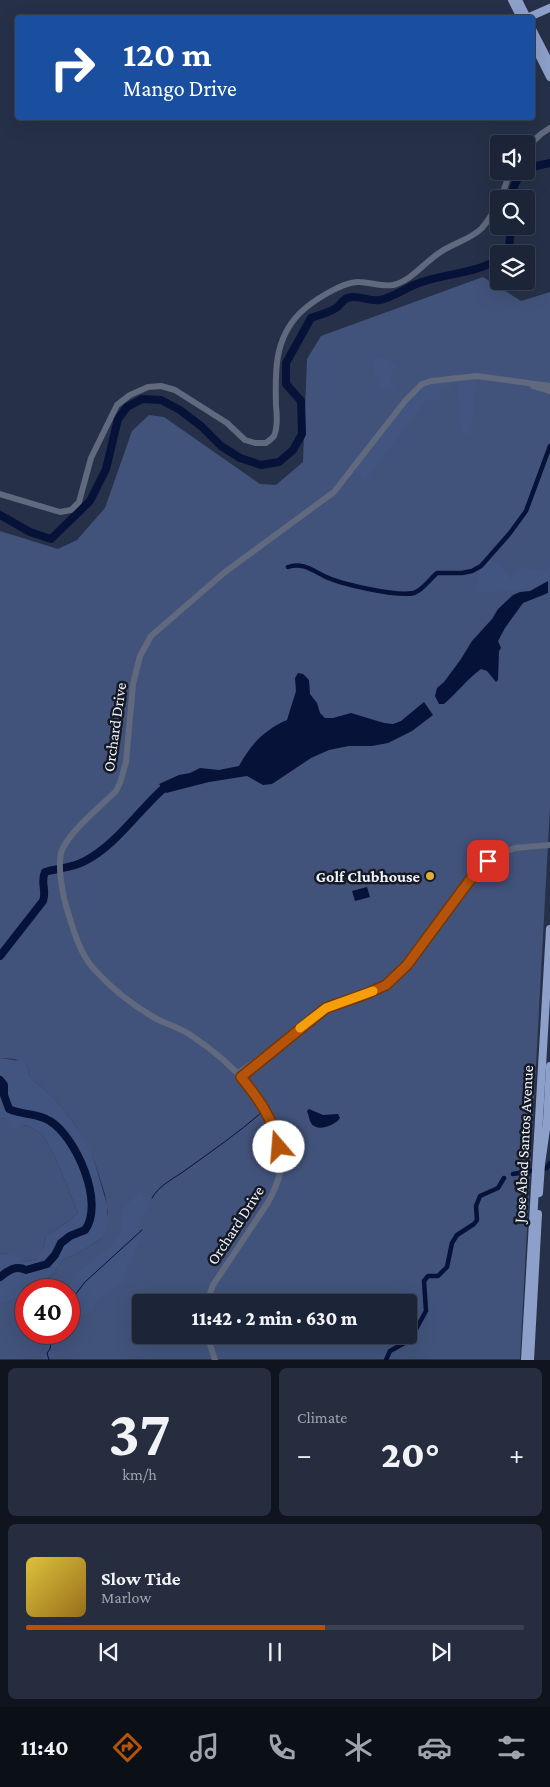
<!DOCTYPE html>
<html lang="en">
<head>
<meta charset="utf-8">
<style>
	body { margin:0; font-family:"Crimson Pro",serif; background:#252d3f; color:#f1f3f6; height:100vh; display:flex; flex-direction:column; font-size:19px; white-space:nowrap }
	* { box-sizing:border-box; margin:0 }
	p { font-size:16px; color:#a0a5ad }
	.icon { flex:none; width:28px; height:28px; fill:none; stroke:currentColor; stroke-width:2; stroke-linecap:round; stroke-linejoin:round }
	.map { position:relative; height:1360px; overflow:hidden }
	.drawer { display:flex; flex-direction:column; gap:8px; padding:8px; background:#0f141e; flex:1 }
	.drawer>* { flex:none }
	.guide { position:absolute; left:15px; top:15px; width:520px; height:105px; border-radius:5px; box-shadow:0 5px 20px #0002,0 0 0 1px #3a4252; background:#1a4fa0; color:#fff; overflow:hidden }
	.controls { position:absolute; left:490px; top:135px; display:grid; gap:10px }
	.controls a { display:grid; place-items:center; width:45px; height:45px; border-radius:5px; background:#1c2537; box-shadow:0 5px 20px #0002,0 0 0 1px #3a4252; font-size:25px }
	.speed { position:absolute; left:15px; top:1279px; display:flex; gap:10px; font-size:25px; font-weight:700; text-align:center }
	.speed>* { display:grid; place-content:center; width:65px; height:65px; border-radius:50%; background:#1c2537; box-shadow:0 5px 20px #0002,0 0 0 1px #3a4252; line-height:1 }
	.speed .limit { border:8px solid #d22; background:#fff; color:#111 }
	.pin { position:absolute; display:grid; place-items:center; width:42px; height:42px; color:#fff; margin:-21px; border-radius:10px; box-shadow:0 2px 8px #0006 }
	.me { position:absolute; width:55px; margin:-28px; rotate:342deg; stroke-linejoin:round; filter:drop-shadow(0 0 4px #0008) }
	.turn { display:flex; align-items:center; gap:18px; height:105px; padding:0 25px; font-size:22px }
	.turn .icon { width:65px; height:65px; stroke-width:2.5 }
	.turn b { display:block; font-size:35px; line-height:42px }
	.big { font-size:38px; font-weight:800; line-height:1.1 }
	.drawer .widget { flex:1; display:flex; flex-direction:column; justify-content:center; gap:8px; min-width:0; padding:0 18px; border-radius:8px; background:#252d3f }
	.drawer .dial { align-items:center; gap:0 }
	.dial b { font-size:65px; line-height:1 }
	.song { display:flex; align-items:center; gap:15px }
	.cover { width:60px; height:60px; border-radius:8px; background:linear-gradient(135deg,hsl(50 70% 55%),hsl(40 70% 35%)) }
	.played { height:5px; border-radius:2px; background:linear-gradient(90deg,#b45309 60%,#3a4252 60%) }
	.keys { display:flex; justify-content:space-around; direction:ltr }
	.heat { display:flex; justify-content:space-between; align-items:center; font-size:28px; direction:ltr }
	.drawer .tiles { flex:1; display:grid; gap:8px; grid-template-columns:1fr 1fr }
	.widget:last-child { grid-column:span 2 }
	.trip { position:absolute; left:132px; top:1294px; width:285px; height:50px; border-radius:5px; background:#1c2537; box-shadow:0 5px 20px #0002,0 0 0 1px #3a4252; font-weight:800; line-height:50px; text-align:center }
	.menu { display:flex; height:80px; justify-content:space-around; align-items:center; background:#0b0f16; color:#a0a5ad }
	.menu .icon { width:35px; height:35px }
	.menu .active { color:#b45309 }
	.menu b { font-size:22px; color:#f1f3f6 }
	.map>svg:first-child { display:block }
	.green { fill:#42537b; fill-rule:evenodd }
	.forest { fill:#425581 }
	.water { fill:#061238 }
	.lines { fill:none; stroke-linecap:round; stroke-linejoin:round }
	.stream { stroke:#061238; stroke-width:1 }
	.canal { stroke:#061238; stroke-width:4.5 }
	.river { stroke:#061238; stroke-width:8 }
	.minor { stroke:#60697d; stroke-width:6 }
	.major { stroke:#8da0c9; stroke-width:8 }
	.route-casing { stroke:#753606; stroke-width:12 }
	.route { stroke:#b45309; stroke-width:9 }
	.slow { stroke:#f59e0b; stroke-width:9 }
	.poi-dot { fill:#e1af34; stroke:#141924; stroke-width:2 }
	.labels { text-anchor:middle; stroke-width:5; stroke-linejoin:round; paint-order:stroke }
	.street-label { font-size:16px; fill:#f0f4fe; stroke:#141924 }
	.poi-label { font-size:16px; font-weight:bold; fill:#f0f4fe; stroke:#141924; text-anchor:end }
</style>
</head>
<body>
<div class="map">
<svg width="550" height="1360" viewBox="0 0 550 1360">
	<rect width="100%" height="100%" fill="#263149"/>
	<g class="green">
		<path d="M 483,277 L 521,301 L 550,292 L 550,807 L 520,1359 L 0,1359 L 0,1304 L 2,1303 L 20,1298 L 26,1293 L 26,1332 L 69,1332 L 69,1290 L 30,1290 L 53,1274 L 63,1260 L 82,1251 L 102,1238 L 108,1213 L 105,1194 L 94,1160 L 76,1126 L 55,1099 L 30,1077 L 27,1066 L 15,1059 L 0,1058 L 0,531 L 58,549 L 77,540 L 105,508 L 132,431 L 149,415 L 164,417 L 260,484 L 276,485 L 303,462 L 307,359 L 321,336 ZM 141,1302 L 409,1302 L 409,1335 L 141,1335 Z"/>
		<polygon points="4,1117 22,1125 29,1126 43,1135 56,1159 78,1213 63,1225 46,1236 43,1249 38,1259 22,1262 5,1253 0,1254 0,1119"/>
	</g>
	<g class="forest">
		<polygon points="376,358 385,358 396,366 388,378 395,387 393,389 380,390 379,376 375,374 372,364"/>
		<polygon points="458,378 476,381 471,433 461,434"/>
		<polygon points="457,380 447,388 441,388 439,400 426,400 365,480 355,471 415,390 423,385"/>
		<polygon points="490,560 501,566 512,580 518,568 547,571 550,565 550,583 532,590 475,592 479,578 479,570"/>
		<path d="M 0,1058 L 20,1061 L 27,1066 L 30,1077 L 55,1099 L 76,1126 L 86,1142 L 94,1160 L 107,1205 L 108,1224 L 106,1233 L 102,1238 L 82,1251 L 63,1260 L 53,1274 L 30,1290 L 26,1290 L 26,1293 L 20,1298 L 0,1304 L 0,1254 L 5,1253 C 12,1258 17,1250 22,1262 L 38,1259 L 39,1253 L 43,1249 L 46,1236 L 63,1225 L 78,1213 L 56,1159 L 43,1135 L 29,1126 L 22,1125 L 12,1130 L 4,1117 L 0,1119 Z"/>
		<polygon points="140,1192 150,1203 141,1219 139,1229 137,1230 143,1235 133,1254 133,1262 127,1267 123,1281 99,1297 92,1309 87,1313 71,1319 69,1322 69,1290 65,1290 76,1274 112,1246 121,1231 123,1209"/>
		<polygon points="47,1332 66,1333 53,1351 54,1359 43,1359"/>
	</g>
	<g class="water">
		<path d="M 548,581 L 548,593 L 523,603 L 505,628 L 498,641 L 501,648 L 499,651 L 498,680 L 496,682 L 487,671 L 481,669 C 467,679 457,693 444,704 L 439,704 L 435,696 L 437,688 L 444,682 L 461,659 L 472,641 L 492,619 L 498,609 L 513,595 L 520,592 L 530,591 Z"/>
		<path d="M 298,673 L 303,674 L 309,680 L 310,694 L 317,703 L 320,713 L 325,718 L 333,718 L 351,713 L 384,723 L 393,724 L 401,721 L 424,702 L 433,715 L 412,731 L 388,743 L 372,746 L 349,746 L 329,750 L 311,758 L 272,784 L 263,785 L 247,776 L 209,782 L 166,793 L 159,784 L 179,775 L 190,773 L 200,768 L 219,770 L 239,766 C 251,744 264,730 287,720 L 296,691 L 295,678 Z"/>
		<polygon points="367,887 370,897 355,901 352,891"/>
		<path d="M 309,1109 L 323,1115 L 338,1114 L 340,1118 C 336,1125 317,1133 311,1123 C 309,1120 309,1115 307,1111 Z"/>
	</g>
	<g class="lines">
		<g class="stream">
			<path d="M 152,1198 C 159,1185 175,1178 187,1169 C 212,1151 238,1133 261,1113"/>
			<polyline points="69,1303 85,1282 142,1230"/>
			<polyline points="49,1360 47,1353 50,1349 53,1332"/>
		</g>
		<g class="canal">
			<path d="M 288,567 C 302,562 312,570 324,576 C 340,584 397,597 414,593 C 423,590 430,579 437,573 L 462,573 L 472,571 L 481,566 L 510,533 L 526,511 L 550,446"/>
			<polyline points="513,1174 547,1168 550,1163"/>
			<polyline points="386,1360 390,1351 410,1340 426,1311 424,1281 428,1276 438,1276 447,1267 452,1243 457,1235 474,1224 477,1220 476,1206 480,1196 498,1188 504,1178"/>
		</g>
		<g class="river">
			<polyline points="526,170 532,167 550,163"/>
			<path d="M 512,199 C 512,187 516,179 524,171"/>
			<polyline points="504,254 509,249 511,226"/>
			<path d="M 0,515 L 30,532 L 51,539 L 90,501 L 106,469 L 118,419 L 127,407 L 142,399 L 161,400 L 180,410 L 201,426 L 221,446 L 240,458 L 261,465 L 279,462 L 293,450 L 302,434 L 301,401 L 286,384 L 286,363 L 311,318 C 318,315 329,313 336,308 C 340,306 342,300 347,298 C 359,294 368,302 380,300 C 394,297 405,288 419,283 C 441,274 481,273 499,258"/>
			<path d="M 0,956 L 43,901 C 47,891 40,882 45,872 C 58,868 72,868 85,861 C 117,844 138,811 164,788 L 170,787"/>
			<path d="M 0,1080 L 4,1085 L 4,1095 L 9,1109 C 21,1115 38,1113 50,1121 C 76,1137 105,1203 85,1230 L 70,1236 L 61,1243 L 55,1255 L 47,1264 L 26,1270 C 16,1265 9,1270 0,1277"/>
		</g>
		<g class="minor">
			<polyline points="526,148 541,134 550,128"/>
			<polyline points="501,199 510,171"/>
			<polyline points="533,386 550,391"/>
			<path d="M 0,494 L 60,512 L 71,510 L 79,502 L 91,458 L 117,405 L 130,395 L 148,387 L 161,386 L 175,390 L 227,423 L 245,440 L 255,443 L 266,443 C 268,441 272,439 274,436 C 278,427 277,415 276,406 C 275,372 274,339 300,313 C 311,302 343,281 359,282 C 370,282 382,287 393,285 C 411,281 424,263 439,253 C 453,243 470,240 482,228 C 489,220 494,211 499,202"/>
			<polyline points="238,1073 267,1053"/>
			<polyline points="241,1077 326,1008 344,1000 366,994 385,985 407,965 475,873 495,856 515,848 550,845"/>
			<path d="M 207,1302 L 213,1285 L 267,1204 C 275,1190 282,1175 281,1158 C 278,1105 230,1061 189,1034 C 178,1027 166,1024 155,1018 C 132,1005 110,987 93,968 C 78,950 73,928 66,906 C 62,892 57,862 62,850 C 70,831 101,806 116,791 L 120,783 L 126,762 L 133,684 L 140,656 L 151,636 L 225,572 L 334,492 L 405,401 L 422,384 L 431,381 L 477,376 L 550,386"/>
			<polyline points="207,1335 215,1360"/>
		</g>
		<g class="major">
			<polyline points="512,0 521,18"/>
			<polyline points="518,0 527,18"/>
			<polyline points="527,18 550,8"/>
			<polyline points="532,29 550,64"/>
			<polyline points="532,41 550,77"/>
			<polyline points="539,1193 541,1164 547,1122 550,1066"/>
			<polyline points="525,1360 550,929"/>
			<polyline points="530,1360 538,1214"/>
		</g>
	</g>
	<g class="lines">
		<g class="route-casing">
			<path id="route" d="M 279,1147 C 274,1120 258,1098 241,1077 L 326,1008 L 366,994 L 386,985 L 407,965 L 475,873 L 488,861"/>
		</g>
		<use href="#route" class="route"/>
		<polyline class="slow" points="300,1028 326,1008 373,991"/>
	</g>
	<circle class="poi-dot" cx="430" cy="876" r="5"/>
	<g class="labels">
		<g class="street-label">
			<text transform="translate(114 727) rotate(-82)" y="6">Orchard Drive</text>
			<text transform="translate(523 1144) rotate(-87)" y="6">Jose Abad Santos Avenue</text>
			<text transform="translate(235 1225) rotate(-57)" y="6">Orchard Drive</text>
		</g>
		<g class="poi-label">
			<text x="420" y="882">Golf Clubhouse</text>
		</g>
	</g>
</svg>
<div class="controls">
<a><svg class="icon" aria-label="sound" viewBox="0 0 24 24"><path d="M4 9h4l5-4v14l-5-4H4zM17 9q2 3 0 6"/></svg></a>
<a><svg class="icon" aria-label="search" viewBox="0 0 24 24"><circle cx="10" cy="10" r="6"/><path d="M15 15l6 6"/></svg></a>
<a><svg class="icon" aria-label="layers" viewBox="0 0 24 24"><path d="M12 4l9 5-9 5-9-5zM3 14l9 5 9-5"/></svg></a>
</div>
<div class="speed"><div class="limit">40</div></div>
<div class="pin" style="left:488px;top:861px;background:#d93025"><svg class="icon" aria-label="arrive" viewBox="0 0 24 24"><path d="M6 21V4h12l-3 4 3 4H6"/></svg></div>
<svg class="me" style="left:279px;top:1147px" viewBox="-20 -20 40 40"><circle r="19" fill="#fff"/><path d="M0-13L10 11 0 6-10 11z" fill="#b45309"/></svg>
<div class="trip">11:42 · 2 min · 630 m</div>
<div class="guide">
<div class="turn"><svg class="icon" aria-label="right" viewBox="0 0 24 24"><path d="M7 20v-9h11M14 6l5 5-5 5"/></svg><div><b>120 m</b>Mango Drive</div></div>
</div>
</div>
<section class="drawer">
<div class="tiles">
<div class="widget dial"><b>37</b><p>km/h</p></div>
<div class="widget"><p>Climate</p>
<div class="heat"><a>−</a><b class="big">20°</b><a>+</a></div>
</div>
<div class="widget">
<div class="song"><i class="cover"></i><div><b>Slow Tide</b><p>Marlow</p></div></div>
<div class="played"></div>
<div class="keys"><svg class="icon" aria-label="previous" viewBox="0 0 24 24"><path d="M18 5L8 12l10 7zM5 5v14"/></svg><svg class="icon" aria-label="pause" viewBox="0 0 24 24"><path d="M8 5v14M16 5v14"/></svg><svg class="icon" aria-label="next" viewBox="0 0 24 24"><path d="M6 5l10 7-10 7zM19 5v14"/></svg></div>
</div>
</div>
</section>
<nav class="menu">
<b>11:40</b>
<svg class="icon active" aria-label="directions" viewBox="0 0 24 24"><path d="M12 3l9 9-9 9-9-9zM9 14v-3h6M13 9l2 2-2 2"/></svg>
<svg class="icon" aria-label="music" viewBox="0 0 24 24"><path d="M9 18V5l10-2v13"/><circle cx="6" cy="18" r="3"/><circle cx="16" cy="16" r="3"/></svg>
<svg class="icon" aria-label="phone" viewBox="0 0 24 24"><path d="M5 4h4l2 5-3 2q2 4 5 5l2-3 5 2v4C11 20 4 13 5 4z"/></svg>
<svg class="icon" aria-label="climate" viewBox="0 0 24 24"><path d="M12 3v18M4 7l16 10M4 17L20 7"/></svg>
<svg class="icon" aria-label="car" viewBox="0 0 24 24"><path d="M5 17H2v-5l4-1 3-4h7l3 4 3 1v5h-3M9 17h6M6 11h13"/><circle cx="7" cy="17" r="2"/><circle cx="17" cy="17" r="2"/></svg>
<svg class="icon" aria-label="filters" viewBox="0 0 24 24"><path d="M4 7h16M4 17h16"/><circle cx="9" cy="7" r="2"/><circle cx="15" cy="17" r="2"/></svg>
</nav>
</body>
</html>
